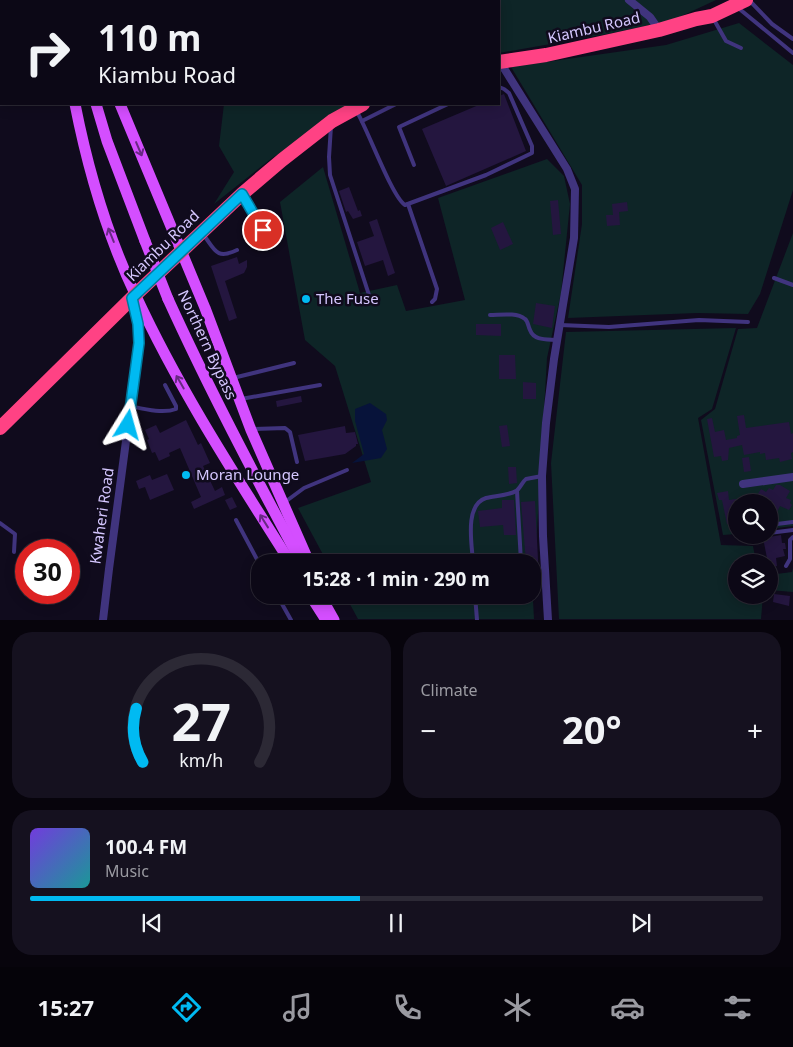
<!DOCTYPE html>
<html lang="en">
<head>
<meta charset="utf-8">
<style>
	body { margin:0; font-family:"Noto Sans",sans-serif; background:#15111f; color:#f1f3f6; height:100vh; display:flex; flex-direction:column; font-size:19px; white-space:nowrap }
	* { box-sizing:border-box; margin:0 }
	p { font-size:16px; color:#9a9aa1 }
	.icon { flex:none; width:28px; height:28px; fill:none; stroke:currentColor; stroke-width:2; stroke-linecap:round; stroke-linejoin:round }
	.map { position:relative; height:620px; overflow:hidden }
	.details { display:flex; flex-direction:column; gap:12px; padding:12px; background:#07040c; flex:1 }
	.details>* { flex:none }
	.hud { position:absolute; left:0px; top:0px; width:500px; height:105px; box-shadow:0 2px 12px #0003,0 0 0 1px #2c2935; background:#0c0816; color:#f1f3f6; overflow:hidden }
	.controls { position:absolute; left:728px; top:494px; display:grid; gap:10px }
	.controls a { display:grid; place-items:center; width:50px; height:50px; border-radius:50%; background:#0c0816; box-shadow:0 2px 12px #0003,0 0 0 1px #2c2935; font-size:25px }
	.speed { position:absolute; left:15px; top:539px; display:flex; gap:10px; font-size:25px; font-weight:700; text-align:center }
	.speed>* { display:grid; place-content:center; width:65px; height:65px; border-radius:50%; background:#0c0816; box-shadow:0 2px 12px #0003,0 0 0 1px #2c2935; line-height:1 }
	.speed .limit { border:8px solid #d22; background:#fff; color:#111 }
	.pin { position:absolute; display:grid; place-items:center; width:42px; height:42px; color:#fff; margin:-21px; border:2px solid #fff; border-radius:50%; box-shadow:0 1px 5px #0007 }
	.me { position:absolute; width:55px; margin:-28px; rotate:8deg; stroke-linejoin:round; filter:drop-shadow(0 0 4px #0008) }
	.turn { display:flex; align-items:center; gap:18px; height:105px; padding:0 15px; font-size:22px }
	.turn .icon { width:65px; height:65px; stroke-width:2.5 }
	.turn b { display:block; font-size:35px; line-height:42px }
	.big { font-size:38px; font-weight:700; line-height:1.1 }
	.details .tile { flex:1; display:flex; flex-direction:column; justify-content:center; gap:8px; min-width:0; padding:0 18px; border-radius:20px; background:#15111f }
	.details .dial { align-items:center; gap:0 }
	.dial svg { height:130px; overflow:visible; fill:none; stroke:#2c2935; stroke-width:7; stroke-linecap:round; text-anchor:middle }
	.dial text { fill:#f1f3f6; stroke:none }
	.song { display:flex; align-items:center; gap:15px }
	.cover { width:60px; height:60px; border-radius:8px; background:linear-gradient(135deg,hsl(260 70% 55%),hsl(180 70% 35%)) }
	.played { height:5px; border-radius:2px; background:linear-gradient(90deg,#00baf2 45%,#2c2935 45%) }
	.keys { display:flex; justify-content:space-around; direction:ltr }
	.heat { display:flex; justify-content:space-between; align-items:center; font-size:28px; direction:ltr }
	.details .tiles { flex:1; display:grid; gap:12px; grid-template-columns:1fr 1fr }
	.tile:last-child { grid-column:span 2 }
	.trip { position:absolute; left:251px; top:554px; width:290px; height:50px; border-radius:20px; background:#0c0816; box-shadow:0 2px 12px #0003,0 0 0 1px #2c2935; font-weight:700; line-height:50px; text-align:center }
	.tabs { display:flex; height:80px; justify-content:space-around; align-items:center; background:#050309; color:#9a9aa1 }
	.tabs .icon { width:35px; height:35px }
	.tabs .selected { color:#00baf2 }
	.tabs b { font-size:22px; color:#f1f3f6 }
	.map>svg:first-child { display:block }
	.green { fill:#0e2527 }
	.water { fill:#07133a }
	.building { fill:#24163f }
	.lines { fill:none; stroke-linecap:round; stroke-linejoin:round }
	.lane { stroke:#40347e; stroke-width:4 }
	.street { stroke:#40347e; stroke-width:8 }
	.primary { stroke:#d44eff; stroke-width:11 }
	.highway { stroke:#ff4284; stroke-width:14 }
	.primary-bridge { stroke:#d44eff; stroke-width:11 }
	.oneway { stroke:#682983 }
	.route-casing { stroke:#00799d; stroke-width:12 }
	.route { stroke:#00baf2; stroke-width:9 }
	.poi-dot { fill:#00baf2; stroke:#100b1d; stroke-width:2 }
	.labels { text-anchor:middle; stroke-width:5; stroke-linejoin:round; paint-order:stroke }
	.street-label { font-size:15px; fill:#d5c7ff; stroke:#100b1d }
	.poi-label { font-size:15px; fill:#d5c7ff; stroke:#100b1d; text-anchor:start }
</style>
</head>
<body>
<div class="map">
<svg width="793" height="620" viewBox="0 0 793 620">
	<rect width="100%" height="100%" fill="#100b1d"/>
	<g class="green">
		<polygon points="229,0 716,0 673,20 607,34 499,53 499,1"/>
		<polygon points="739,23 793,65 793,190 760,294 748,314 697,313 568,318 582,224 582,185 511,67 666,45"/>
		<polygon points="224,104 357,104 272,158 214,204 234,172 219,146"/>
		<polygon points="547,159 564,176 570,204 561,293 547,358 533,600 534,619 358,619 345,595 532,595 532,562 327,562 298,508 371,482 335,366 305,340 280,202 323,167 360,293 397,285 406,311 465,300 438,198"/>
		<polygon points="793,233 793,526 769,529 769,502 736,502 736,534 723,535 701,420 715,409 738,329 757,328"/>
		<polygon points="736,328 712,409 698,418 721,545 753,546 756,562 736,562 736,595 763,595 761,619 559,619 551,463 566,332"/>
		<polygon points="793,568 793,592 769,590 769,575 792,572"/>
	</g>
	<polygon class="water" points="370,403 386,414 387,420 382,430 387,449 381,458 352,463 364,454 355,421 355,409"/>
	<g class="building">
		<polygon points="504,94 526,151 446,186 422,129 481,104 499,104 499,96"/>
		<polygon points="349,187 358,211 360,210 362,216 353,219 348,211 346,212 339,191"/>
		<polygon points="558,200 561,234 553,235 550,201"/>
		<polygon points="627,202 628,211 619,212 620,225 607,226 606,215 613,215 612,204"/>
		<polygon points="377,219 395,273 388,276 383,260 365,266 357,242 374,236 369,222"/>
		<polygon points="503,222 513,244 500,250 491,228"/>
		<polygon points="237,257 239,264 247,260 247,267 244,273 225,281 237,318 229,321 211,266"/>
		<polygon points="536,303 555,306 552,328 533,324"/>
		<polygon points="476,324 501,324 501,336 476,335"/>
		<polygon points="499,355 515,355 516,379 499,379"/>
		<polygon points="523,382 536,383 536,399 523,399"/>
		<polygon points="301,396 302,402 277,407 276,401"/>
		<polygon points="744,415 746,428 789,422 791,434 793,433 793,452 791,453 792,459 780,462 779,458 766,460 765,453 760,454 760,452 744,455 742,445 729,448 728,460 722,461 721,456 714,457 707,419 712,418 715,432 724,430 726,440 737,438 737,436 740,435 737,416"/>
		<polygon points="186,420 198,445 201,443 210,463 203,466 215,491 222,487 225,495 194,509 191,502 201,497 180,448 169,453 170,456 159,461 155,452 152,453 147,440 149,439 145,430 156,425 160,433"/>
		<polygon points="507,425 510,446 502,447 499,426"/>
		<polygon points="345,426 346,433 355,432 358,444 356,444 356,446 345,454 305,461 298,435"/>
		<polygon points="749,457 751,471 744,472 742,458"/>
		<polygon points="508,467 516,467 517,483 509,484"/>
		<polygon points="167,474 174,490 150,500 145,487 139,489 136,481 150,475 152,480"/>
		<polygon points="776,485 780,485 790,491 786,498 791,500 790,503 792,505 789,510 780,506 777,512 769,507 769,502 756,497 761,489 766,492 769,488 773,490"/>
		<polygon points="728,491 729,500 736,499 736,530 731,531 729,524 727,524 722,500 719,500 717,493"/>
		<polygon points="232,497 237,507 230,510 225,500"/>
		<polygon points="502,500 514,500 516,535 504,535 503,525 480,527 478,511 502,508"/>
		<polygon points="535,501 539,579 532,580 532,562 526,562 521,502"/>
		<polygon points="781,535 782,543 785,543 786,549 783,549 785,556 776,558 777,566 769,568 763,538"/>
		<polygon points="774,594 790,596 789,606 773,602"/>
	</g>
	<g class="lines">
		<g class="lane">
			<polyline points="750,1 772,24 793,39"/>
			<polyline points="737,7 793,53"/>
			<polyline points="713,18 726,41 741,48"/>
			<path d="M 357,112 C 368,130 392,197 405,205 L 486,175 L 532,153 L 532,146 L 509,93 L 504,89 L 499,87"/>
			<polyline points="362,121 396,104"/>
			<polyline points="331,126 329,157 330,175 370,298"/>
			<polyline points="414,165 399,127 448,104"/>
			<polyline points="243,196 263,230"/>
			<polyline points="408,204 437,289 435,299 432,302"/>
			<path d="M 203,234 C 215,250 216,260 237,250"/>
			<polyline points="774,278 793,285"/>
			<path d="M 490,315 C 500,315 516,312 525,319 C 528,321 528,326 530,330 C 534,341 547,339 558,340"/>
			<polyline points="560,325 609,327 699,320 748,322"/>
			<polyline points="233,378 294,363"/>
			<polyline points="241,399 320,385"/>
			<path d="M 130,406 C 144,409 163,414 176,409 L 176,406 L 165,385"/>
			<polyline points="253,429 285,428 290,432 297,462"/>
			<polyline points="517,491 521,562"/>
			<polyline points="285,502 304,488 347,470"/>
			<polyline points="236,520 260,565"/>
			<polyline points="0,523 15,534 14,552"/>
			<polyline points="769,525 793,522"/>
			<polyline points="769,533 793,530"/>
			<polyline points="747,535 750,535"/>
			<path d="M 473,562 C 472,545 464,505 486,498 C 494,496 510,495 516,491 C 520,489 522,482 526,479 L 542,476"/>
			<polyline points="786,566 790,559 790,540 793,537"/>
			<polyline points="277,595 291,620"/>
			<polyline points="475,595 477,620"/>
			<polyline points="475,602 512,595"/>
		</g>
		<g class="street">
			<polyline points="629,0 650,17 659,30"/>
			<polyline points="500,62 567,169 575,189 574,238 554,359 546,423 542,476 543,536 548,620"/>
			<polyline points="743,484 793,477"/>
			<polyline points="103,620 109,569 139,343 138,324 132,298"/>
		</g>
		<g class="primary">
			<polyline points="55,0 55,1"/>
			<polyline points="65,0 66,1"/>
			<polyline points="77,0 77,1"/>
			<path d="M 75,104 C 88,170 107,235 136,296 C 179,389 235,475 290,562"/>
			<polyline points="96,104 107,141 145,241"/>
			<polyline points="120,104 205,308 251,430 309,562"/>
			<path d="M 168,299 C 209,389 255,476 301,562"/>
			<polyline points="310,595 326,620"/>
			<polyline points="320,595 334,620"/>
		</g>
		<g class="highway">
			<polyline points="499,62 546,55 659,30 696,19 712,16 746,0"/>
			<polyline points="0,428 135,295 242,194 282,160 332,121 363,104"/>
		</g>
		<polyline class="primary-bridge" points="145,241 168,299"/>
	</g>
	<defs><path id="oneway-shaft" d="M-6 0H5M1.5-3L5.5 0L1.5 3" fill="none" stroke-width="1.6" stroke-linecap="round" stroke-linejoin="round" transform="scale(1.25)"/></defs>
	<g class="oneway">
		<use href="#oneway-shaft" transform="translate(139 149) rotate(67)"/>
		<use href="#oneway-shaft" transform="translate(111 235) rotate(-112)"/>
		<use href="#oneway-shaft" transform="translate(180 382) rotate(-120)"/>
		<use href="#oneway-shaft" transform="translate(264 521) rotate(-122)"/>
	</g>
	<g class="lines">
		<g class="route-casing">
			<polyline id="route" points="128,425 139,343 138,324 132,298 242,194 263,230"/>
		</g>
		<use href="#route" class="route"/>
	</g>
	<g class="poi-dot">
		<circle cx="306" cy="299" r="5"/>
		<circle cx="186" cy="475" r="5"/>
	</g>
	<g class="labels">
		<g class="street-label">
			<text transform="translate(594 28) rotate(-13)" y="5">Kiambu Road</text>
			<text transform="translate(163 246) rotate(-44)" y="5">Kiambu Road</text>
			<text transform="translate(207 345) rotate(65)" y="5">Northern Bypass</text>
			<text transform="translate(102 516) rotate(-82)" y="5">Kwaheri Road</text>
		</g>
		<g class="poi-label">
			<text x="316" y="304">The Fuse</text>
			<text x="196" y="480">Moran Lounge</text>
		</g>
	</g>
</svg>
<div class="controls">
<a><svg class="icon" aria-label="search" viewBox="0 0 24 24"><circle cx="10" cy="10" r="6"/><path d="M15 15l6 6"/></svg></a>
<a><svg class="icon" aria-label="layers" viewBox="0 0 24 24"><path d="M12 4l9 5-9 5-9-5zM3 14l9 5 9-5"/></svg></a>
</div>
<div class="speed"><div class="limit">30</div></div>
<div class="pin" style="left:263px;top:230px;background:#d93025"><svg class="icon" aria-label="arrive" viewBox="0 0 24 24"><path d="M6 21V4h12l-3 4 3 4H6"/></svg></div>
<svg class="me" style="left:128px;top:425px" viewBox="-20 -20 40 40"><path d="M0-17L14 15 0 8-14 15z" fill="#00baf2" stroke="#fff" stroke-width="4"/></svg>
<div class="trip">15:28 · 1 min · 290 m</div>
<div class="hud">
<div class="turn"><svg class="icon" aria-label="right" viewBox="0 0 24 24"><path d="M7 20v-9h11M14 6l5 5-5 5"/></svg><div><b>110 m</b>Kiambu Road</div></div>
</div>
</div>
<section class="details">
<div class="tiles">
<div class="tile dial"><svg viewBox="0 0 100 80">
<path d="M14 69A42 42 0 1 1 86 69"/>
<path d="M14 69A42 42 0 0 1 10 36" stroke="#00baf2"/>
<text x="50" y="56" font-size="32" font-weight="700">27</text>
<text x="50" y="72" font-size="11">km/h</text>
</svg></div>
<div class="tile"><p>Climate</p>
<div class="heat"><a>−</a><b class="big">20°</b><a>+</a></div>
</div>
<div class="tile">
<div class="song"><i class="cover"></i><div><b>100.4 FM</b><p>Music</p></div></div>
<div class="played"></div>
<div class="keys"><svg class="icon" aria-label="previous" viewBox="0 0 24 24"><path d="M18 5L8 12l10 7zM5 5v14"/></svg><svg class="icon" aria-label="pause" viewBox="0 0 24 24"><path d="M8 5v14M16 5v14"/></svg><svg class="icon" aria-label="next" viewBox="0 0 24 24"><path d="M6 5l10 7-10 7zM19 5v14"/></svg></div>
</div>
</div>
</section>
<nav class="tabs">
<b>15:27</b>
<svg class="icon selected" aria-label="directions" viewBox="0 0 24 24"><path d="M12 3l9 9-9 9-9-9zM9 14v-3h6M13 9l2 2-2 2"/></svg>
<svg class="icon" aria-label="music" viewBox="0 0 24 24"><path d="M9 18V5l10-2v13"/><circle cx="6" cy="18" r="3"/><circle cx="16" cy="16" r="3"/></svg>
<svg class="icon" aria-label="phone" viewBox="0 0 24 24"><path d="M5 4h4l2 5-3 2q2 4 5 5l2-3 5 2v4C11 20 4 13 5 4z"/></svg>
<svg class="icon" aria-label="climate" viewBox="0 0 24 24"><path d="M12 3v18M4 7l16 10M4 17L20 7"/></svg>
<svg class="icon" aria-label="car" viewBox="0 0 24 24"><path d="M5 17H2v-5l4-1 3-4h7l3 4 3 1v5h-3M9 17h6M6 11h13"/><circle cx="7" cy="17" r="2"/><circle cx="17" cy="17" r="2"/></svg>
<svg class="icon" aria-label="filters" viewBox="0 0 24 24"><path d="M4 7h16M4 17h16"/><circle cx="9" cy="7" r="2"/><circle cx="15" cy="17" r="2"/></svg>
</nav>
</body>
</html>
